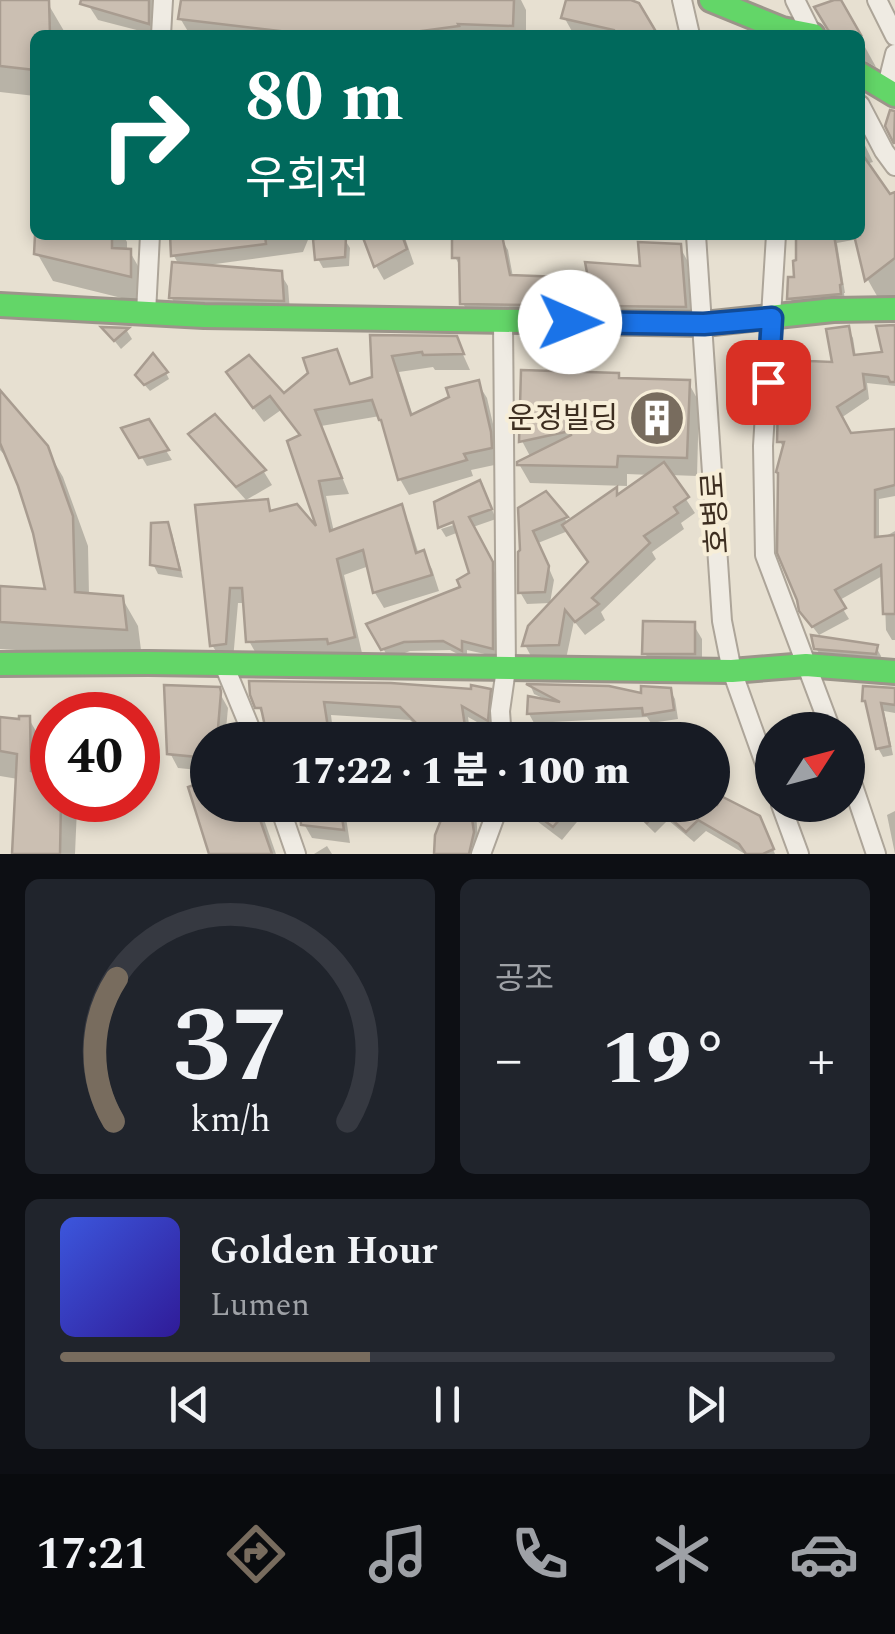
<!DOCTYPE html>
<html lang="ko">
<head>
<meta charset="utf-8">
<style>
	body { margin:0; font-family:Spectral,"Noto Sans KR",serif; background:#20242c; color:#f1f3f6; height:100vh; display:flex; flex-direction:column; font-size:38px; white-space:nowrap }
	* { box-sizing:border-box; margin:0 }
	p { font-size:32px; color:#9ea1a6 }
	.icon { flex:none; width:55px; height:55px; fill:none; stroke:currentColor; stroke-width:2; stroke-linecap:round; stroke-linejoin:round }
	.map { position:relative; height:854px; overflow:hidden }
	.panel { display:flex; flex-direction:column; gap:25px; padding:25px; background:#0d0f14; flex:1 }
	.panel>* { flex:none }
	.hud { position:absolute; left:30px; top:30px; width:835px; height:210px; border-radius:15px; box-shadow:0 5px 15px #0003; background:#00695c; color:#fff; overflow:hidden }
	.needle { width:65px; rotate:54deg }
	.tools { position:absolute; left:755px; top:712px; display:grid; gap:20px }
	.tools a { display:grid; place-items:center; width:110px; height:110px; border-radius:50%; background:#171b24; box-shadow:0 5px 15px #0003; font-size:50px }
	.speed { position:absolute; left:30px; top:692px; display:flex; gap:20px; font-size:50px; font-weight:700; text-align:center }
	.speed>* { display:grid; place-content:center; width:130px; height:130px; border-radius:50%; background:#171b24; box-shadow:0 5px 15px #0003; line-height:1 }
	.speed .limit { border:15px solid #d22; background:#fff; color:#111 }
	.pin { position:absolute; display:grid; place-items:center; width:85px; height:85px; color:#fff; margin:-42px; border-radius:20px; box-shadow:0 5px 15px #0006 }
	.me { position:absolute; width:110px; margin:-55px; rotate:91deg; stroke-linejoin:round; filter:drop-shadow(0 0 8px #0008) }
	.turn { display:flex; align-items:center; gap:35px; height:210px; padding:0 50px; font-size:45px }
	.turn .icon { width:130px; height:130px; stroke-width:2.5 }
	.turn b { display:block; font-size:70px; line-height:85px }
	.big { font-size:75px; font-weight:800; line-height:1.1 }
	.panel .widget { flex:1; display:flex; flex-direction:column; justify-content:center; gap:15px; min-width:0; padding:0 35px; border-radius:15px; background:#20242c }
	.panel .dial { align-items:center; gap:0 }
	.dial svg { height:260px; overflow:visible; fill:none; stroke:#363941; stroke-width:7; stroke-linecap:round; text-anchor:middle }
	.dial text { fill:#f1f3f6; stroke:none }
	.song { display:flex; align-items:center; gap:30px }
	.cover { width:120px; height:120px; border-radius:15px; background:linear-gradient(135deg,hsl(230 70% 55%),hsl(250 70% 35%)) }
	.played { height:10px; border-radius:5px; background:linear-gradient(90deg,#786c5e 40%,#363941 40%) }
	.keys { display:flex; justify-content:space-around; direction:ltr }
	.heat { display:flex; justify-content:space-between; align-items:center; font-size:55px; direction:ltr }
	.panel .tiles { flex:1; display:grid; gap:25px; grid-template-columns:1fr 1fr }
	.widget:last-child { grid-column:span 2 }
	.trip { position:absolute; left:190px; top:722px; width:540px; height:100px; border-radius:50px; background:#171b24; box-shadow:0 5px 15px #0003; font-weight:800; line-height:100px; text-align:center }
	.dock { display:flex; height:160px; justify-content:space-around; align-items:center; background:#090b0e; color:#9ea1a6 }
	.dock .icon { width:70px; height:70px }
	.dock .selected { color:#786c5e }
	.dock b { font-size:45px; color:#f1f3f6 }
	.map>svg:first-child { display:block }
	.shadow { fill:#0003 }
	.building { fill:#cbbfb2; stroke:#a89c90; stroke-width:2.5 }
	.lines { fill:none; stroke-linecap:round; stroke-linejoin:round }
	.street-casing { stroke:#ada599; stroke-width:22 }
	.fast-casing { stroke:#9c958a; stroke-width:28 }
	.street { stroke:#efebe3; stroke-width:18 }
	.fast { stroke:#63d668; stroke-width:22 }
	.route-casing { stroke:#114b97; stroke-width:25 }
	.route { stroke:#1a73e8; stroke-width:18 }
	.labels { text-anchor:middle; stroke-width:8; stroke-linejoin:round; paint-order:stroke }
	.poi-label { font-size:30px; fill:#3d2e20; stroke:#f7eed8; text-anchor:end }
	.street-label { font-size:30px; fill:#3d2e20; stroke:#f7eed8 }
</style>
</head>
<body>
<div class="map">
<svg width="895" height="854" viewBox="0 0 895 854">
	<rect width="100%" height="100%" fill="#e7e0d1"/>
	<g class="shadow">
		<polygon points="0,0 47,2 64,31 64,35 35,35 35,96 0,92"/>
		<polygon points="90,0 156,0 156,35 98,20 89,6"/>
		<polygon points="183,0 521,0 526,10 526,35 190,35 180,18"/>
		<polygon points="569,0 624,0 655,35 574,35 564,17"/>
		<polygon points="860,38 876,67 860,58"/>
		<polygon points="860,135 873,162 866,164 895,204 895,300 880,301 873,289 868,280 858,239 837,243 845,293 844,293 845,302 795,307 790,298 797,279 798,235 860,235"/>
		<polygon points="37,235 123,235 127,242 127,252 130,252 146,280 146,304 53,281 37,253"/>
		<polygon points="173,235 310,235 303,252 208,265 208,267 280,273 288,286 290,313 179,310 171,297 179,265 174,256"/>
		<polygon points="365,235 404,235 414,264 384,280 376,266"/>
		<polygon points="454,235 499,235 508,250 513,277 591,281 642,269 680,247 687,260 692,320 470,317 463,303 462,270 455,257"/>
		<polygon points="345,240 350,248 349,266 323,268 318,259"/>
		<polygon points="895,328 895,386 867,383 869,399 841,418 850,436 895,432 895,496 879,499 879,540 895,531 895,640 892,640 886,630 884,575 838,601 849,619 819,635 808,621 784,450 780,441 794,410 807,364 835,365 848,329 853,338 856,357 885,354"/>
		<polygon points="105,329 127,331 132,339 121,349"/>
		<polygon points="372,337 456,339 470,370 435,370 433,367 399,372 413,416 477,382 487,398 499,450 499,464 471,470 473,476 409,495 400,479 380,416 321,426 349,494 326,496 334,532 400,508 409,523 419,555 423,553 432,569 439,591 384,608 375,593 369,566 344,575 362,653 339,658 258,657 249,641 246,603 238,603 233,660 222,661 212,645 198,507 266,501 273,513 322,536 301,437 281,410 264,422 238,388 284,396 336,352 352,386 375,379"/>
		<polygon points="524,372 618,375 621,380 688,382 699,402 697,476 670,475 695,513 681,523 684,529 652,552 656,559 601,612 605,620 585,635 574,621 566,659 533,660 525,645 590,563 568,531 538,543 554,580 550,603 527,604 520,592 520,553 545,494 568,523 616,490 619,496 651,475 627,474 627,486 530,483 519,464 531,458 522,441"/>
		<polygon points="166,373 169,379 150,391 142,382"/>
		<polygon points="0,394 46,448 63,477 88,546 89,595 122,598 138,626 142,658 0,649 0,588 48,592 35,532 11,462 0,450"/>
		<polygon points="215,417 264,472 272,485 246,500 200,449 191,435"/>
		<polygon points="148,422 172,460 147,466 125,429"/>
		<polygon points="485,493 496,519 473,527 496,575 498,657 467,650 467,659 450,650 410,651 389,659 370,625 463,589 472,574 459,532 446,537 441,529 466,521 464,516"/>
		<polygon points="167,524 172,533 183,578 158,574 153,564"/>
		<polygon points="693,624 702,639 702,668 653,667 645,653"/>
		<polygon points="876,647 881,656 880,662 822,658 816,648"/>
		<polygon points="531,687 609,688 644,696 670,690 675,699 678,719 651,723 647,717 534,723 529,714 530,699 549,701 534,694"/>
		<polygon points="218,690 228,708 225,740 208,740 208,771 178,768 170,753"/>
		<polygon points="489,691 497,705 495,732 468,717 471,740 420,740 428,738 410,720 331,715 334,740 270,740 266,722 252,694"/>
		<polygon points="895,691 895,713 884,711 893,755 883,757 878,748 869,708"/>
		<polygon points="60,709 98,715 60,715"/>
		<polygon points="0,719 29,719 45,747 45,777 52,778 52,800 72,800 77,808 75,854 15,854 18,779 0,776"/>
		<polygon points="208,805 259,805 276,854 211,854"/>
		<polygon points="302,805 344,805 350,843 312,838 304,824"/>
		<polygon points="450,805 493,805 492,816 476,813 479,854 436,854 438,836"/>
		<polygon points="523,805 591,805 562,840 529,815"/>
		<polygon points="626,805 699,805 759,817 775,854 745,854 706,831 694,842 668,820 655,833"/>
		<polygon points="895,811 895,854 887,815"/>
		<polygon points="327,846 332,854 314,854"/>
	</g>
	<g class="building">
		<polygon points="0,0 49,0 50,35 35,35 35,70 0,66"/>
		<polygon points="81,0 149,0 149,24 80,4"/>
		<polygon points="181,0 514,0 513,26 458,24 459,26 406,33 406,35 314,35 178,19"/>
		<polygon points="566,0 631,0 639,3 658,35 617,35 614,30 561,18"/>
		<polygon points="834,0 841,0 861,35 837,35 828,30 814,7"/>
		<polygon points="890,110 895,111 894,144 885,126"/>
		<polygon points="860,151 890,194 895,192 895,258 865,281 854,235 860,235"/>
		<polygon points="35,235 112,235 112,248 131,249 131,277 34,254"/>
		<polygon points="170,235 265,235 266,244 171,256"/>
		<polygon points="362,235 402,235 407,249 374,267"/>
		<polygon points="452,235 502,235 510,275 588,278 585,262 640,266 638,242 681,244 686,307 460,304 459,258 452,258"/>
		<polygon points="807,235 834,235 842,284 840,285 841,294 787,299 788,277 794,277 793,261 796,260 796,236"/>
		<polygon points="346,237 345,257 315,260 313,239"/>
		<polygon points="172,262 282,271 284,301 169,298"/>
		<polygon points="895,325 895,382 890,382 888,377 863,374 865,389 837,407 851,433 895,429 895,485 875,490 875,537 895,535 895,614 883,614 881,565 835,590 846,608 812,627 799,611 797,600 777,553 778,473 776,472 784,442 777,442 778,405 791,407 783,367 803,354 809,361 832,362 826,329 849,326 854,355 882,352 876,326"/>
		<polygon points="101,327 129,328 114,341"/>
		<polygon points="370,335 457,336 464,354 423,355 422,352 392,356 411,415 449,397 446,388 479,380 491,432 492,448 464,454 467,460 398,480 381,420 379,420 372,400 315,410 342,478 319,481 330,531 402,504 416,553 424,550 432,575 373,593 363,550 337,559 355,637 328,644 327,639 246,642 242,588 230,588 226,644 210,646 195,505 268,499 270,511 297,504 316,526 287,441 300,435 270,396 253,408 226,372 249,355 284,393 308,373 303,358 337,349 350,384 372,377"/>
		<polygon points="153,353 168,372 144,385 135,375"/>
		<polygon points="521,370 619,373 619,378 690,380 687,458 618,456 617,467 517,465 517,462 571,435 570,431 519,442"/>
		<polygon points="0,390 48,446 73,516 75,592 123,596 127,630 0,622 0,586 45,589 33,533 18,486 0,443"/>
		<polygon points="215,414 266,470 236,487 188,434"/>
		<polygon points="149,419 169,450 139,458 121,428"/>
		<polygon points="664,462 689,497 674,507 678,513 644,536 650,543 592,598 599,604 575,622 565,610 559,645 522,646 528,626 588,562 562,525 617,487 617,495"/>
		<polygon points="480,480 492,509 469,517 493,562 493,649 462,641 462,651 443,641 404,642 381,650 366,624 460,587 457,580 469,573 453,522 438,528 434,502"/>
		<polygon points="546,491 568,517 533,531 549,566 545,592 518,593 518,552 520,550 518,508"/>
		<polygon points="168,522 180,570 150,565 151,523"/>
		<polygon points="643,621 695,622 695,654 642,654"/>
		<polygon points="811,635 878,645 876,654 814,649"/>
		<polygon points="249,681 391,683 471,689 471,685 491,689 488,721 462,706 467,740 433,740 400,707 324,702 330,740 268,740 261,708 255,708 250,695"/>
		<polygon points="526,684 609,686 641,693 641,686 671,688 674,710 643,715 642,708 527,714 528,696 560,702"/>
		<polygon points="164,685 220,687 221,692 217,740 208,740 208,758 167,754"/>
		<polygon points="863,686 895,688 895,705 881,703 890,746 876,749 865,701 862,701"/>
		<polygon points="19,716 30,716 31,771 52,776 52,800 61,800 60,854 12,854 17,754 0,751 0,717 19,719"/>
		<polygon points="208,780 208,805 255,805 272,854 209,854 188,787"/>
		<polygon points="719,795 760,816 774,849 763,854 746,854 739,844 698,820 686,832 660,809 647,823 628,805 717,805"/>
		<polygon points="300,805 340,805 344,830 301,825"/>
		<polygon points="447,805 471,812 474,832 469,854 434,854 435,835"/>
		<polygon points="524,805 572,805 553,827"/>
	</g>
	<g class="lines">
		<g class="street-casing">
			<g id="street">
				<polyline points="682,0 690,35"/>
				<polyline points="795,0 812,34"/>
				<polyline points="877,0 895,36"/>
				<polyline points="161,35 163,0"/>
				<polyline points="886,90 895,54"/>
				<polyline points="860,105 884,151 895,166"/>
				<polyline points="696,235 722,621 732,671 772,783"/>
				<polyline points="776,235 763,446 765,555 831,730"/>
				<polyline points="146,313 150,235"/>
				<polyline points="224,665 255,740"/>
				<polyline points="502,740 500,711 506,669 503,321"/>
				<polyline points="848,771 876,854"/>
				<polyline points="279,805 296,854"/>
				<polyline points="781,805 799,854"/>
				<polyline points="481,854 499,805"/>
			</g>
		</g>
		<g class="fast-casing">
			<g id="fast">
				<polyline points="711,0 782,29 813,35"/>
				<polyline points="860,74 895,95"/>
				<polyline points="0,305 204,316 704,324 833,310 895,309"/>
				<polyline points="0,664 148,663 732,671 806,665 895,672"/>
			</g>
		</g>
		<use href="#street" class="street"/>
		<use href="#fast" class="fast"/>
	</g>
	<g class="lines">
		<g class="route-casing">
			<polyline id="route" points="570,322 704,324 772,318 768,382"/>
		</g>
		<use href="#route" class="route"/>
	</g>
	<defs>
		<g id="building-disc" transform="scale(2.875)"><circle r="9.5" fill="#786c5e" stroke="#f7eed8"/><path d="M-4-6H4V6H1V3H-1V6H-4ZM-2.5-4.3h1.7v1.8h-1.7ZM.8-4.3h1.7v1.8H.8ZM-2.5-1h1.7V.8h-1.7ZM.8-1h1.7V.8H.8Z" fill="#fff"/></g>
	</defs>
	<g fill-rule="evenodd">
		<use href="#building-disc" x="657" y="418"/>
	</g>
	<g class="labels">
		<g class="poi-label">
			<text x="618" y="428">운정빌딩</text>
		</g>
		<g class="street-label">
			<text transform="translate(715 513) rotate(-94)" y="10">호병로</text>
		</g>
	</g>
</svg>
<div class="tools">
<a><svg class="needle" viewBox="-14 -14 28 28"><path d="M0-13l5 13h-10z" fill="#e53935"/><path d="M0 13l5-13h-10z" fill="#9ea1a6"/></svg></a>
</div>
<div class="speed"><div class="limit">40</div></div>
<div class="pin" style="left:768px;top:382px;background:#d93025"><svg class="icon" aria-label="arrive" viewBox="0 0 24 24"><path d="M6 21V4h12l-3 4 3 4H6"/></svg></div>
<svg class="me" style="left:570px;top:322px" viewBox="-20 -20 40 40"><circle r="19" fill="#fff"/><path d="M0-13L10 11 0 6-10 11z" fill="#1a73e8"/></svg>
<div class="trip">17:22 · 1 분 · 100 m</div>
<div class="hud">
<div class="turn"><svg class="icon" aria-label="right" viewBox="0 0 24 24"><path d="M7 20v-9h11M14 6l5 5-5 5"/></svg><div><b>80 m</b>우회전</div></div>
</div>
</div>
<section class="panel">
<div class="tiles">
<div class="widget dial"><svg viewBox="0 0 100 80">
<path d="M14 69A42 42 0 1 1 86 69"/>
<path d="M14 69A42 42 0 0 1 15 25" stroke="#786c5e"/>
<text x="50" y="56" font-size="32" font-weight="700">37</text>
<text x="50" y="72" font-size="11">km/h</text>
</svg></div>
<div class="widget"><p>공조</p>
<div class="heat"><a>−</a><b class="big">19°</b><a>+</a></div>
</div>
<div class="widget">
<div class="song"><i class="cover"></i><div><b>Golden Hour</b><p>Lumen</p></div></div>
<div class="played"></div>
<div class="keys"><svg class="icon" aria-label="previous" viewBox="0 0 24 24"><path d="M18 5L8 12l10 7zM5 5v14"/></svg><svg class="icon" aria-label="pause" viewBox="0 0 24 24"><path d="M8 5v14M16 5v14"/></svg><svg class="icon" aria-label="next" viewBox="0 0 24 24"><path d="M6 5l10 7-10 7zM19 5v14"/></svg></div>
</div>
</div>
</section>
<nav class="dock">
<b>17:21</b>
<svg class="icon selected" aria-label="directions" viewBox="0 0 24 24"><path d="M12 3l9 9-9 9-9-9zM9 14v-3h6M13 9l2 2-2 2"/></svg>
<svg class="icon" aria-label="music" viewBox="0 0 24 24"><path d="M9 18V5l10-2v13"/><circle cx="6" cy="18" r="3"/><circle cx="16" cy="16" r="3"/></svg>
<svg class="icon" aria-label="phone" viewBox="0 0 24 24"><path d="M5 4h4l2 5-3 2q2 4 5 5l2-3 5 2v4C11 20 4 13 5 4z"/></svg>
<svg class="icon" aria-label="climate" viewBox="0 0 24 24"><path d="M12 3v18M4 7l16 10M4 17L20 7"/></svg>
<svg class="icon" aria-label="car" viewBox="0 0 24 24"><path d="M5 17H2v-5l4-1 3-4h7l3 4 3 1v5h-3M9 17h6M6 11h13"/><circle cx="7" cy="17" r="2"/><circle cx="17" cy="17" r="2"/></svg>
</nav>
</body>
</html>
